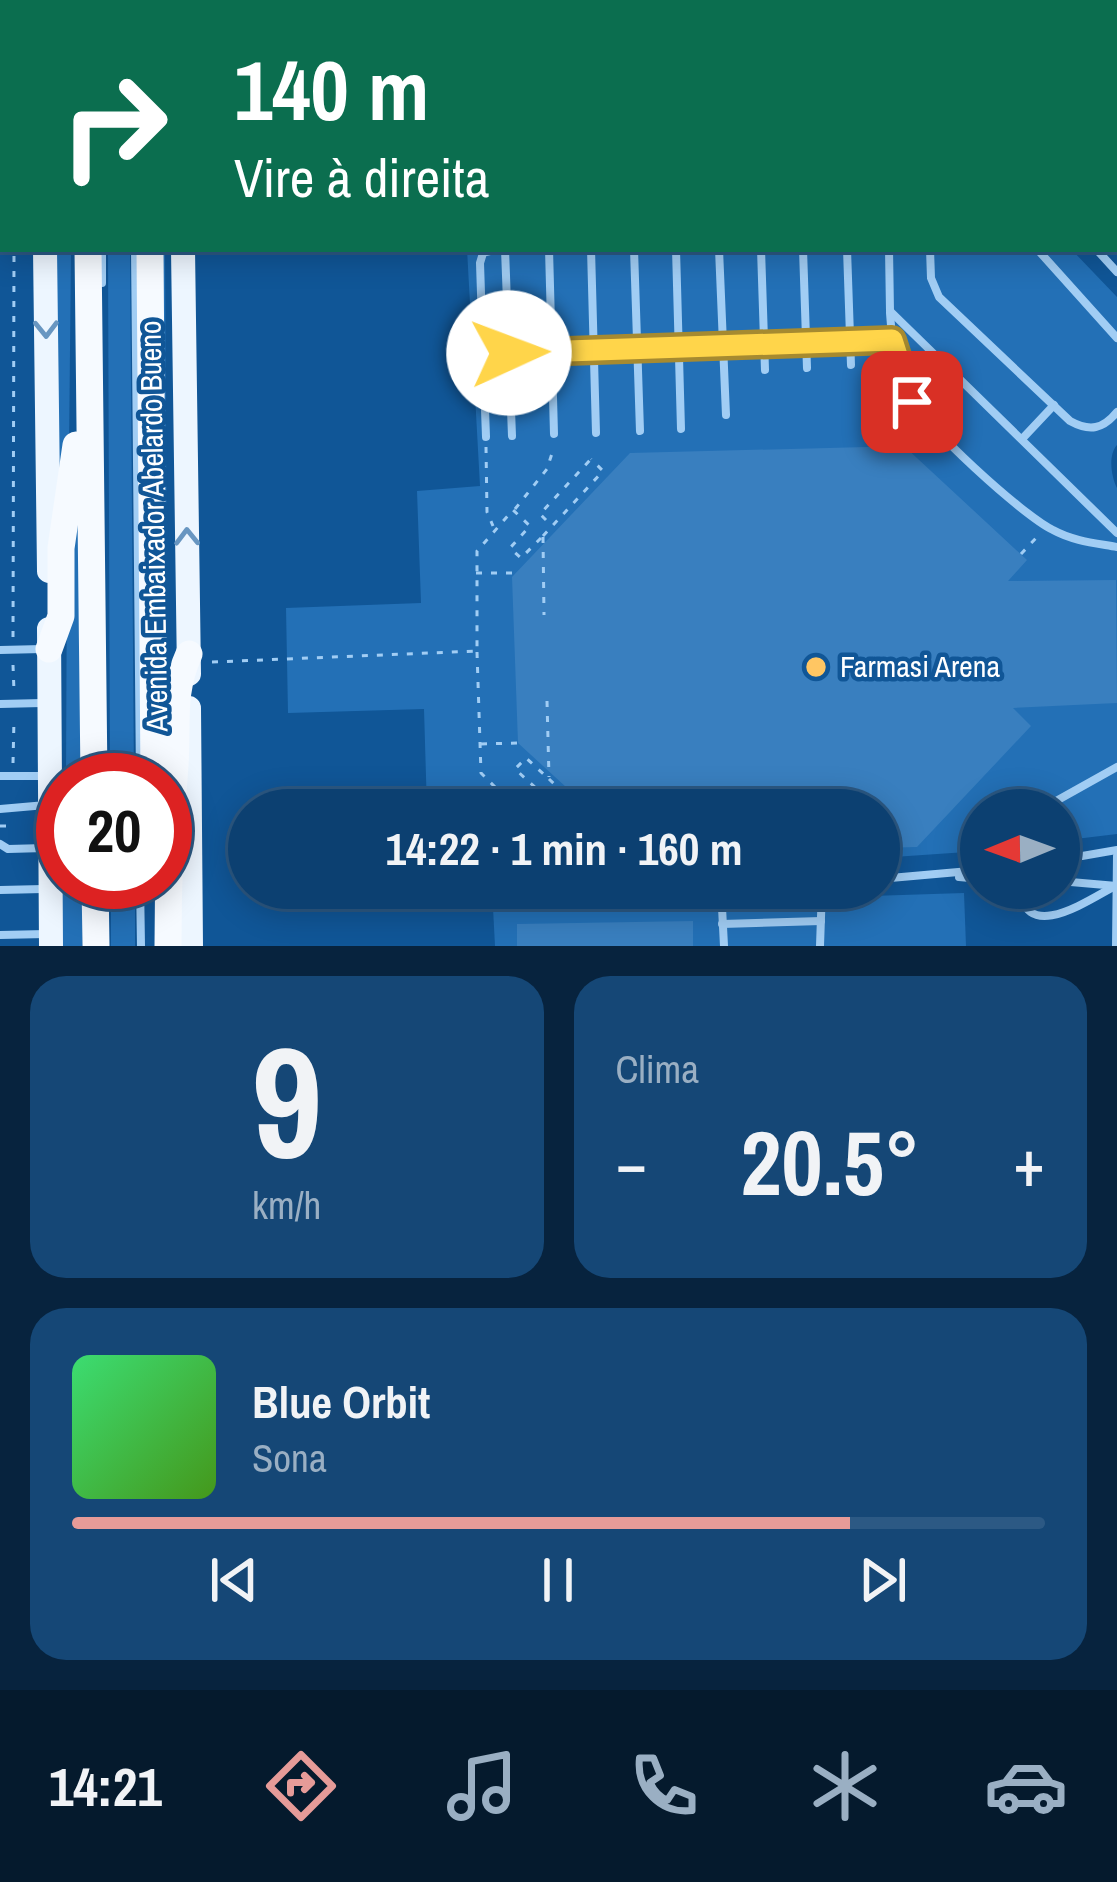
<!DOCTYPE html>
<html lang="pt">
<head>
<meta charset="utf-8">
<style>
	body { margin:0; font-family:"Archivo Narrow",sans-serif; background:#154776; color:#f1f3f6; height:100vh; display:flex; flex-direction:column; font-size:45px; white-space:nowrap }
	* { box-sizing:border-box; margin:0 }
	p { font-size:39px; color:#9aafc3 }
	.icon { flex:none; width:66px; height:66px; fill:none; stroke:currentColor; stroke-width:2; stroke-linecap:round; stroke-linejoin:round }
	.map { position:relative; height:946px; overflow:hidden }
	.details { display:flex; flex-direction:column; gap:30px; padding:30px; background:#07233e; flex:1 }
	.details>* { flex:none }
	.banner { position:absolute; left:0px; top:0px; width:1119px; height:252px; box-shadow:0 6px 30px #0003,0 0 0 3px #2c5984; background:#0b6e4f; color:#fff; overflow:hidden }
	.needle { width:78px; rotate:269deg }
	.buttons { position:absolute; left:960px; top:789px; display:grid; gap:24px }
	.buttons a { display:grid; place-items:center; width:120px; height:120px; border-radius:50%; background:#0c4071; box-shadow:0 6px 30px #0003,0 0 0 3px #2c5984; font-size:60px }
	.speed { position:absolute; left:36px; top:753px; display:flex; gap:24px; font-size:60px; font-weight:700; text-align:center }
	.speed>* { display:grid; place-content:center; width:156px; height:156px; border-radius:50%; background:#0c4071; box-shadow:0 6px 30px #0003,0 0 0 3px #2c5984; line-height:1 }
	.speed .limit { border:18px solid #d22; background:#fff; color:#111 }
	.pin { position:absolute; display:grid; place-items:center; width:102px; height:102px; color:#fff; margin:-51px; border-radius:24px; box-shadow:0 6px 18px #0006 }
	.me { position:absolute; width:132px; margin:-66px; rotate:88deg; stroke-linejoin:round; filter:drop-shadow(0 0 9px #0008) }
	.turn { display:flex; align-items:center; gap:42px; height:252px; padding:0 36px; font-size:54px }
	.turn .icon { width:156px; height:156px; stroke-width:2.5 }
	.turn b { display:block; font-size:84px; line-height:102px }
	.big { font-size:90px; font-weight:700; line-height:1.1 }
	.details .widget { flex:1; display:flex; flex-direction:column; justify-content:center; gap:18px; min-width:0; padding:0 42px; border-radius:36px; background:#154776 }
	.details .dial { align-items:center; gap:0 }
	.dial b { font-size:156px; line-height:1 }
	.song { display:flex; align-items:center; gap:36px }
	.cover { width:144px; height:144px; border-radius:18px; background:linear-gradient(135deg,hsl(140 70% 55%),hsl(100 70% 35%)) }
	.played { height:12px; border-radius:6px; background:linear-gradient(90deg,#e69b98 80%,#2c5984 80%) }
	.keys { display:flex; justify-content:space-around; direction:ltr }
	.heat { display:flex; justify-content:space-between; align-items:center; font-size:66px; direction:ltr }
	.details .tiles { flex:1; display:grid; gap:30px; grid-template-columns:1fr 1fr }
	.widget:last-child { grid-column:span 2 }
	.trip { position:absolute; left:228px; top:789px; width:672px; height:120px; border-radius:60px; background:#0c4071; box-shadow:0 6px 30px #0003,0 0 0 3px #2c5984; font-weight:700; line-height:120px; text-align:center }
	.tabs { display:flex; height:192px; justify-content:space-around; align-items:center; background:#051a2d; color:#9aafc3 }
	.tabs .icon { width:84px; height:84px }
	.tabs .on { color:#e69b98 }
	.tabs b { font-size:54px; color:#f1f3f6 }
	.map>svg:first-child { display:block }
	.green { fill:#2370b6 }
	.building { fill:#397fbf }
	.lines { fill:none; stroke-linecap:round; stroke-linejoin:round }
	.path { stroke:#a1cdf4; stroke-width:3; stroke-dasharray:6 9; stroke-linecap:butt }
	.service { stroke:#a1cdf4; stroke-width:8 }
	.minor { stroke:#a1cdf4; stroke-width:12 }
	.primary { stroke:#edf6ff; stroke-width:24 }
	.trunk { stroke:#f6faff; stroke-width:27 }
	.path-bridge { stroke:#a1cdf4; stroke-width:3; stroke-dasharray:6 9; stroke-linecap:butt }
	.oneway { stroke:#6896c1 }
	.route-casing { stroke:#a68a30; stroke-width:30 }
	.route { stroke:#ffd54a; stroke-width:21 }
	.poi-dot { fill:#ffc663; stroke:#105697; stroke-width:4.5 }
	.labels { text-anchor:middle; stroke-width:9; stroke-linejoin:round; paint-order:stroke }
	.street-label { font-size:30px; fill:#fff; stroke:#105697 }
	.poi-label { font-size:30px; fill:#fff; stroke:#105697; text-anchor:start }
</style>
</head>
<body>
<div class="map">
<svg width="1117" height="946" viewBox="0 0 1117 946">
	<rect width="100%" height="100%" fill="#105697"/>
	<g class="green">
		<polygon points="55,249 71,249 69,448 59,517"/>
		<polygon points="108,249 130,249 134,780 110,780"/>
		<polygon points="160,249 165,249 168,781"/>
		<path d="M 467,249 L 1071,249 L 1117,297 L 1117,445 C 1108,455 1111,476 1117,488 L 1117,834 L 1059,841 L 1059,810 L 981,810 L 981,851 L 879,858 L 879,810 L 427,810 L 424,709 L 288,713 L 286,608 L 421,603 L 417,491 L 480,486 Z"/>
		<polygon points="78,492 81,780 66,780 67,563"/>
		<polygon points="63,873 63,882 82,882 82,946 60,946"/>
		<rect x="111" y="882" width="24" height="64"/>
		<polygon points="964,893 966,946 495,946 493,908"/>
	</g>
	<g class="building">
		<polygon points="904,446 1027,560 1008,581 1116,580 1117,703 1013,708 1031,726 917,847 879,848 879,810 591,810 518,743 512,577 630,453"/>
		<polygon points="693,921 693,946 517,946 517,924"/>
	</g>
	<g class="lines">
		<g class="path">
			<polyline points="12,0 12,3"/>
			<polyline points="199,0 199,3"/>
			<polyline points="226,0 226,3"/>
			<polyline points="929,404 946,384"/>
			<polyline points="486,447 487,512 493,526"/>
			<polyline points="515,509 547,469 554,447"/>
			<polyline points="546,520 540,514 591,459"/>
			<polyline points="543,537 544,615"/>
			<polyline points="1021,554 1036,538"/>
			<polyline points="476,573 515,573"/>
			<polyline points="13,637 14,249"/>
			<polyline points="477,652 481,773 518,810"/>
			<polyline points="212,662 477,651 477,551 513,510 530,526 510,548 521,558 543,536"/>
			<polyline points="13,665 14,691"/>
			<polyline points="547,701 549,777"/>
			<polyline points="481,744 518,743"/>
			<polyline points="13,763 14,719"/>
			<polyline points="553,794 548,800 559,810"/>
			<polyline points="520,809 538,790 515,769 526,758 549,779"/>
			<polyline points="0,826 14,826"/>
		</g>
		<g class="service">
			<polyline points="134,0 134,3"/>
			<polyline points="674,0 674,3"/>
			<polyline points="859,0 862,3"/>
			<polyline points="911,0 914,3"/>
			<polyline points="791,3 794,0"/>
			<polyline points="818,3 821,0"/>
			<polyline points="0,95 3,95"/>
			<polyline points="0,137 3,137"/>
			<polyline points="1116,217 1117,218"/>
			<polyline points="102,249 102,283"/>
			<polyline points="135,249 140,780"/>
			<polyline points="498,249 483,253 480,263 483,354 892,340"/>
			<polyline points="505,249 512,436"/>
			<polyline points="549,249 554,434"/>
			<polyline points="591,249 596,433"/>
			<polyline points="634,249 640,431"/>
			<polyline points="676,249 681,429"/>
			<polyline points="719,249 726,415"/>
			<polyline points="761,249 765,370"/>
			<polyline points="803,249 807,368"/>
			<polyline points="847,249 851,365"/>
			<polyline points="889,249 890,311 1117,533"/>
			<path d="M 930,249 L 931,278 L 939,297 L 1070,421 C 1090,432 1103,429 1117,412"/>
			<polyline points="1037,249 1117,338"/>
			<polyline points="1096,249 1117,272"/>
			<path d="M 890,313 C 892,341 895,370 908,395 C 924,425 1022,515 1053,530 C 1073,541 1095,543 1117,547"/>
			<polyline points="483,354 486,437"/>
			<polyline points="1022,439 1054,405"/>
			<polyline points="0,650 42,649"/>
			<polyline points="0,704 42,703"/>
			<polyline points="0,776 43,776"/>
			<polyline points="0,809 46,805"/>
			<polyline points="1040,810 1117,767"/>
			<polyline points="0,844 8,849 45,848"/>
			<polyline points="1059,860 1117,850"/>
			<polyline points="959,877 981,879"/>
			<polyline points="879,879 981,870"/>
			<polyline points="1059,881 1117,886"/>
			<polyline points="140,882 141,946"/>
			<polyline points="721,888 724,946"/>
			<path d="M 1020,888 C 1025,946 1091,898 1117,885"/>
			<polyline points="0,890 43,889"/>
			<polyline points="491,891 593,888"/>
			<polyline points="722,924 821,921"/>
			<polyline points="0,935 46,934"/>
			<polyline points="820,946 822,888"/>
			<polyline points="1116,946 1117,856"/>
		</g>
		<g class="minor">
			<polyline points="967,0 970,3"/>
			<polyline points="1116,153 1117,154"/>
		</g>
		<g class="primary">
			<polyline points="41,0 41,3"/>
			<polyline points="45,249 49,571"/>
			<polyline points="183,249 189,674"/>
			<polyline points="49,629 51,946"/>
			<polyline points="189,708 191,946"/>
		</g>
		<g class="trunk">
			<polyline points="88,0 88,3"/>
			<polyline points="168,0 168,3"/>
			<polyline points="88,249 94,780"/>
			<polyline points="150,249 154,780"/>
			<polyline points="49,649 61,616 61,548 76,445"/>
			<polyline points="95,882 96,946"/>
			<path d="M 168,946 C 168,885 170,826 175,765 C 178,723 171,694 189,654"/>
		</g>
		<g class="path-bridge">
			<polyline points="543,536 603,471 591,459"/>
			<polyline points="549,779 581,810"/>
		</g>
	</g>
	<defs><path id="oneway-chevron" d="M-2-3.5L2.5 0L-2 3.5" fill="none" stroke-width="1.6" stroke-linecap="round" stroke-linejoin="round" transform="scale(3)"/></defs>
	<g class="oneway">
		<use href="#oneway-chevron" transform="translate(46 329) rotate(89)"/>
		<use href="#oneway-chevron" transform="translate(187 537) rotate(-91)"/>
	</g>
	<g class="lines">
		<g class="route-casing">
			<polyline id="route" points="509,353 892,340 912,402"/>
		</g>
		<use href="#route" class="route"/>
	</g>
	<circle class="poi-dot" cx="816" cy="667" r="12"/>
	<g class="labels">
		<g class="street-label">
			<text transform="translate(154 526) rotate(-91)" y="10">Avenida Embaixador Abelardo Bueno</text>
		</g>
		<g class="poi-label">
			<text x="840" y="677">Farmasi Arena</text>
		</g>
	</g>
</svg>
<div class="buttons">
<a><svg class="needle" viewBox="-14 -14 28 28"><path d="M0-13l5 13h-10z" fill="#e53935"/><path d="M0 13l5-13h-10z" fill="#9aafc3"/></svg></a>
</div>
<div class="speed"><div class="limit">20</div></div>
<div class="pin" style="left:912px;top:402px;background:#d93025"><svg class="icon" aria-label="arrive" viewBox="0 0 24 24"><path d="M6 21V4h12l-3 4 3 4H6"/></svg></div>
<svg class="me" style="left:509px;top:353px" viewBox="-20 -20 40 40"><circle r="19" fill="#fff"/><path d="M0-13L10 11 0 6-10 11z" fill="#ffd54a"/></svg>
<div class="trip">14:22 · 1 min · 160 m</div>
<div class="banner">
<div class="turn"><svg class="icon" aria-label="right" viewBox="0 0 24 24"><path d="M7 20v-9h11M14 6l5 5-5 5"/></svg><div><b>140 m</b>Vire à direita</div></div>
</div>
</div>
<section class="details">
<div class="tiles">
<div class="widget dial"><b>9</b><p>km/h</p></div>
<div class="widget"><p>Clima</p>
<div class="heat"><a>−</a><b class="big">20.5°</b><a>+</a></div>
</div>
<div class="widget">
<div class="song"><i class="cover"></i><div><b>Blue Orbit</b><p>Sona</p></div></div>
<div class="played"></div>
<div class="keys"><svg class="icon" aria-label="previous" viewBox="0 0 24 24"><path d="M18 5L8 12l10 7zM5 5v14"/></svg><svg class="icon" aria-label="pause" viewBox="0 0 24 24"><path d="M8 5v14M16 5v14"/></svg><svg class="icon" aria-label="next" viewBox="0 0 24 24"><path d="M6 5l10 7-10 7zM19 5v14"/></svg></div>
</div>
</div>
</section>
<nav class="tabs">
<b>14:21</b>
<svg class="icon on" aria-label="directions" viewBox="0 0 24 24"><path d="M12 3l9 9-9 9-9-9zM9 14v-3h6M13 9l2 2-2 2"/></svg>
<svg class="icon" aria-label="music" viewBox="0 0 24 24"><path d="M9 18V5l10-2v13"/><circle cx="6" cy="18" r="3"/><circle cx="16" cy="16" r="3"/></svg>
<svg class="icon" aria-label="phone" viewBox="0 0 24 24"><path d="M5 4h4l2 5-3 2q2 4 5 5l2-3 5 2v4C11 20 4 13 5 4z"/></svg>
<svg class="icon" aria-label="climate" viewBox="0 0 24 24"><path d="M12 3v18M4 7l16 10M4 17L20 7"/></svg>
<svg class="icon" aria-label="car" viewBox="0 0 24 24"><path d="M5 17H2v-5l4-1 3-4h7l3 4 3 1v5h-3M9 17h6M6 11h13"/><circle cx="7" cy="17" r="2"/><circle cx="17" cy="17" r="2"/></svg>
</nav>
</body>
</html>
